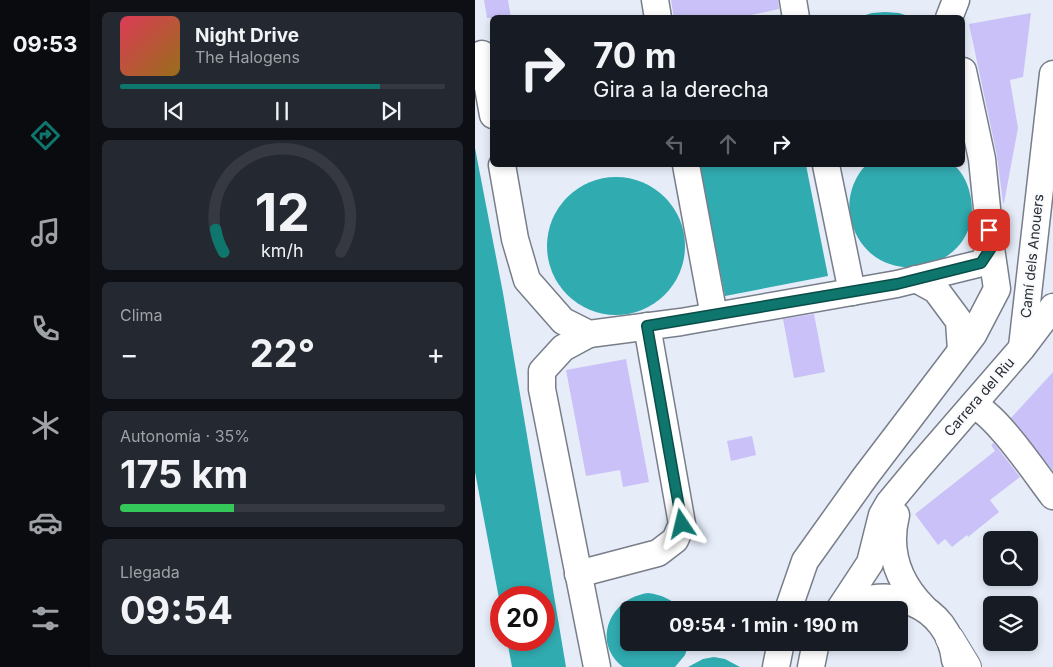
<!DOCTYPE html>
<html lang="es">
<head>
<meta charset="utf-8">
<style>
	body { margin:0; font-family:Inter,sans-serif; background:#242831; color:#f1f3f6; height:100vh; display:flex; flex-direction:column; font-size:19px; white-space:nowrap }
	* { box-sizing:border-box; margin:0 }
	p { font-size:16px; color:#9ea1a6 }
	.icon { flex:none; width:28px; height:28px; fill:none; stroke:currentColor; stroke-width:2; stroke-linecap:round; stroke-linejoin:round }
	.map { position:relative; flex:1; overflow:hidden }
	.details { display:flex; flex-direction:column; gap:12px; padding:12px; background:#0d0f14; width:385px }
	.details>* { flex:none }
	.guide { position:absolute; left:15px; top:15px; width:475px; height:152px; border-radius:8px; box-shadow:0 2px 8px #0003; background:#171b24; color:#f1f3f6; overflow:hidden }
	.tools { position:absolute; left:508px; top:531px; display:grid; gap:10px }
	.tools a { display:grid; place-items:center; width:55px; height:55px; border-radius:8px; background:#171b24; box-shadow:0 2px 8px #0003; font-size:25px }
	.speed { position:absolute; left:15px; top:586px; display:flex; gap:10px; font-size:25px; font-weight:700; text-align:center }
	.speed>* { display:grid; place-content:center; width:65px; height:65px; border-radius:50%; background:#171b24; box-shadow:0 2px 8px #0003; line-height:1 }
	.speed .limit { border:8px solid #d22; background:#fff; color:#111 }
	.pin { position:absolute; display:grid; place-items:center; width:42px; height:42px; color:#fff; margin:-21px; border-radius:10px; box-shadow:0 2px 8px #0006 }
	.me { position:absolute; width:55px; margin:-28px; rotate:350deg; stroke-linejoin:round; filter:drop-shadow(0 0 4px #0008) }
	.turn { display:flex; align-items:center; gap:18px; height:105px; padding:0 20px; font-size:22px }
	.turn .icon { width:65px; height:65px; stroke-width:2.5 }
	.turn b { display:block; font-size:35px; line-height:42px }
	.lanes { display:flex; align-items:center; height:48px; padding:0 20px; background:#0003; justify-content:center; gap:25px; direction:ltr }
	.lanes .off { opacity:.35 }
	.big { font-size:38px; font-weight:700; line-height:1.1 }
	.details .card { flex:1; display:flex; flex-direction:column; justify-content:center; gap:8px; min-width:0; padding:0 18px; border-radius:8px; background:#242831 }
	.details .dial { align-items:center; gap:0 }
	.dial svg { height:130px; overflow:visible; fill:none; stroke:#363941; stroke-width:7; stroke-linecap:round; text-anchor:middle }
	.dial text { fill:#f1f3f6; stroke:none }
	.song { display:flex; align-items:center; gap:15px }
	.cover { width:60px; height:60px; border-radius:8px; background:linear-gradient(135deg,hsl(350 70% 55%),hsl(40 70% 35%)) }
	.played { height:5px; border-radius:2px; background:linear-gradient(90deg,#0f766e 80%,#363941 80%) }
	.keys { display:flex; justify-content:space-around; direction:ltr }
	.heat { display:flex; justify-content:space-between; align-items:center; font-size:28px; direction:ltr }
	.charge { height:8px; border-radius:4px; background:linear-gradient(90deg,#34c759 35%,#363941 0) }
	.trip { position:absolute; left:145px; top:601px; width:288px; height:50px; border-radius:8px; background:#171b24; box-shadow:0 2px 8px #0003; font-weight:700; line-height:50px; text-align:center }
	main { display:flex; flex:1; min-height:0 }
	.menu { display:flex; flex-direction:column; width:90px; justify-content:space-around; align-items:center; background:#090b0e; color:#9ea1a6 }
	.menu .icon { width:35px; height:35px }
	.menu .on { color:#0f766e }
	.menu b { font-size:22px; color:#f1f3f6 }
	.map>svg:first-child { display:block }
	.water { fill:#30abb0 }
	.building { fill:#cac1f8 }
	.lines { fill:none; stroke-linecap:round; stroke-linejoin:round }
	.minor-casing { stroke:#787e89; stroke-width:29 }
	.highway-casing { stroke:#787e89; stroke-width:30 }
	.minor { stroke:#fff; stroke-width:26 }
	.highway { stroke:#fff; stroke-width:28 }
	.route-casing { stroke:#0a4d48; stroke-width:12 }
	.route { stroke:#0f766e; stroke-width:9 }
	.labels { text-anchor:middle; stroke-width:4; stroke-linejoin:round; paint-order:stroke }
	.street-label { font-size:14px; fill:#2a2d31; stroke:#f9fafd }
</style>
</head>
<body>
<main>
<nav class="menu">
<b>09:53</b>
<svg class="icon on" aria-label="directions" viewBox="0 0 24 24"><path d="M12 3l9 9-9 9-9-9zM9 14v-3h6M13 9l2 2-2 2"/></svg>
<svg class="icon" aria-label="music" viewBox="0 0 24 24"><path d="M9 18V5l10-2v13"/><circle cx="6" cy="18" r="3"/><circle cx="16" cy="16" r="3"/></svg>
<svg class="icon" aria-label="phone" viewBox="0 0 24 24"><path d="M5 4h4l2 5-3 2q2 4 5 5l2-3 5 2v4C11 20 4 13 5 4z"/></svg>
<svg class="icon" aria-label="climate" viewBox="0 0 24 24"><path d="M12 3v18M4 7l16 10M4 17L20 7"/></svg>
<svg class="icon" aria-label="car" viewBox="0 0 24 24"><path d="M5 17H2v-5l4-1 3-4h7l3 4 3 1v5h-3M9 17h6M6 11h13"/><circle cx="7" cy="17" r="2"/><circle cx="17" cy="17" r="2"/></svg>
<svg class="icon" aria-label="filters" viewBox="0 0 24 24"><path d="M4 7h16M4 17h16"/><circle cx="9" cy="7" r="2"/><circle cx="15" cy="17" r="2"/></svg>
</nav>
<section class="details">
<div class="card">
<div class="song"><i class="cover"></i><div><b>Night Drive</b><p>The Halogens</p></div></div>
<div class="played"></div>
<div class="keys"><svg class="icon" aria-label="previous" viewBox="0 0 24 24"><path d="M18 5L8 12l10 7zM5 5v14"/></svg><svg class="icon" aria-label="pause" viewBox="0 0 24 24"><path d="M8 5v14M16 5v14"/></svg><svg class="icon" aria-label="next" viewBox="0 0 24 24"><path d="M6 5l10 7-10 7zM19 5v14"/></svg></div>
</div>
<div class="card dial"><svg viewBox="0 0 100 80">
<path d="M14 69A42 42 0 1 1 86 69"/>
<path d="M14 69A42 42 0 0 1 9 55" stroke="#0f766e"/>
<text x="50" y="56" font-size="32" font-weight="700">12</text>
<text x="50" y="72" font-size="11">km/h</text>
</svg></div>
<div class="card"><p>Clima</p>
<div class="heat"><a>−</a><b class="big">22°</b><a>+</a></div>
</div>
<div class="card"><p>Autonomía · 35%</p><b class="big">175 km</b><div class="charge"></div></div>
<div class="card"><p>Llegada</p><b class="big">09:54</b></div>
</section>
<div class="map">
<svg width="578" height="667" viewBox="0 0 578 667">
	<rect width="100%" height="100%" fill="#e6edf9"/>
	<g class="water">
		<polygon points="410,12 424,13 436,17 384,17 397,13"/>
		<polygon points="0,148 28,293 91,667 37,667 32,640 69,640 69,598 26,598 26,609 0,472"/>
		<polygon points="224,165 331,165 353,276 250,296"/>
		<path d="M 391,165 L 479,165 C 489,174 494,186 496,199 C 508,271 398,298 376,221 C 371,202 377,179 391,165 Z"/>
		<circle cx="141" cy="246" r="69"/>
		<path d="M 173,593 C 187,595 197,599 206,610 L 154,610 L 154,642 L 214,643 L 210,655 L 200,667 L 148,667 C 116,642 135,598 173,593 Z"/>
		<polygon points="239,657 250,659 265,667 213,667 228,659"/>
	</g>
	<g class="building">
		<polygon points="9,0 33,0 36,18 12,18"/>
		<polygon points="196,0 303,0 304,9 262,18 199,18"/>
		<polygon points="556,13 548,77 535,80 543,128 529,203 528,203 522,156 494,24"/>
		<polygon points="339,314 350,372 319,378 308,319"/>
		<polygon points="151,359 174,482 148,487 145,470 111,476 91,370"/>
		<polygon points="578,372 578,471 536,418"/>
		<polygon points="277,436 281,455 256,461 252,441"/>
		<polygon points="519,443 545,477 515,500 524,512 493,537 492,535 477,547 470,539 463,545 440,514 520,451 516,445"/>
	</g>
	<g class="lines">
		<g class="minor-casing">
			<g id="minor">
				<polyline points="180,0 183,18"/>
				<polyline points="318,0 321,18"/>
				<polyline points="474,18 481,0"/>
				<polyline points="7,54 18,115"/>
				<polyline points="27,165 40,239 52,280 88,321 114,334 206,322 422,284 507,263 516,248 507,159 488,71"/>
				<polyline points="211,165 239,316"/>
				<polyline points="351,165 377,292"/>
				<polyline points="441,279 461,290 484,321 486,350"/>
				<polyline points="114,334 88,348 67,371 67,389 122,667"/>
				<polyline points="547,347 578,74"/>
				<path d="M 498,405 C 522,415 561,474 578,496"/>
				<path d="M 421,515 C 412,551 423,582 449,608"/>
				<polyline points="103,574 183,553 200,540 207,524 172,326"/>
				<polyline points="313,610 330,561 390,477 498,335 522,289 516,248"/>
				<polyline points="364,610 395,563 407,515 414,503 443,468 547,348 578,307"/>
				<path d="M 367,610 C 412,581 474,604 480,660"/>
				<polyline points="301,667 306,642"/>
				<polyline points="336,667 341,642"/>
			</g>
		</g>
		<g class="highway-casing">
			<polyline id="highway" points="475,639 492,667"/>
		</g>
		<use href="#minor" class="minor"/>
		<use href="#highway" class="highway"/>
	</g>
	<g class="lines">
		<g class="route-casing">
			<polyline id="route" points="207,524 172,326 422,284 506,263 516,248 514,230"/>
		</g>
		<use href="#route" class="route"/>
	</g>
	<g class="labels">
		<g class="street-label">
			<text transform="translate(557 256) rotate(-84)" y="5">Camí dels Anouers</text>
			<text transform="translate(504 397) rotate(-49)" y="5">Carrera del Riu</text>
		</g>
	</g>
</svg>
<div class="tools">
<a><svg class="icon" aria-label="search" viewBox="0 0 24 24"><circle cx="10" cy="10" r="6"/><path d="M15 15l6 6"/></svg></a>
<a><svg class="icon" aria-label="layers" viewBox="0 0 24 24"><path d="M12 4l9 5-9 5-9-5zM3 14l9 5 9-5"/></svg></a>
</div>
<div class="speed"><div class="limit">20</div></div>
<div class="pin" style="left:514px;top:230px;background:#d93025"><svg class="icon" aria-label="arrive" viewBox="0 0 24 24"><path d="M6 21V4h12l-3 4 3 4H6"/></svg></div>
<svg class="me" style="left:207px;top:524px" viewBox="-20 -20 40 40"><path d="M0-17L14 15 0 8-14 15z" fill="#0f766e" stroke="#fff" stroke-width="4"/></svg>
<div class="trip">09:54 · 1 min · 190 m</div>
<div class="guide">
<div class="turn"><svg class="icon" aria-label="right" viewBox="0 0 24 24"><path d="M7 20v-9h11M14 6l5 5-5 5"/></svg><div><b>70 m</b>Gira a la derecha</div></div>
<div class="lanes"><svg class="icon off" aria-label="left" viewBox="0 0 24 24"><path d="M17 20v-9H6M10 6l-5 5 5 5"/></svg><svg class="icon off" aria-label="ahead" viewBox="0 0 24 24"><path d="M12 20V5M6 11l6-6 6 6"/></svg><svg class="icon" aria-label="right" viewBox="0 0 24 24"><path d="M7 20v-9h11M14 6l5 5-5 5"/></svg></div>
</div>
</div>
</main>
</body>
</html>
